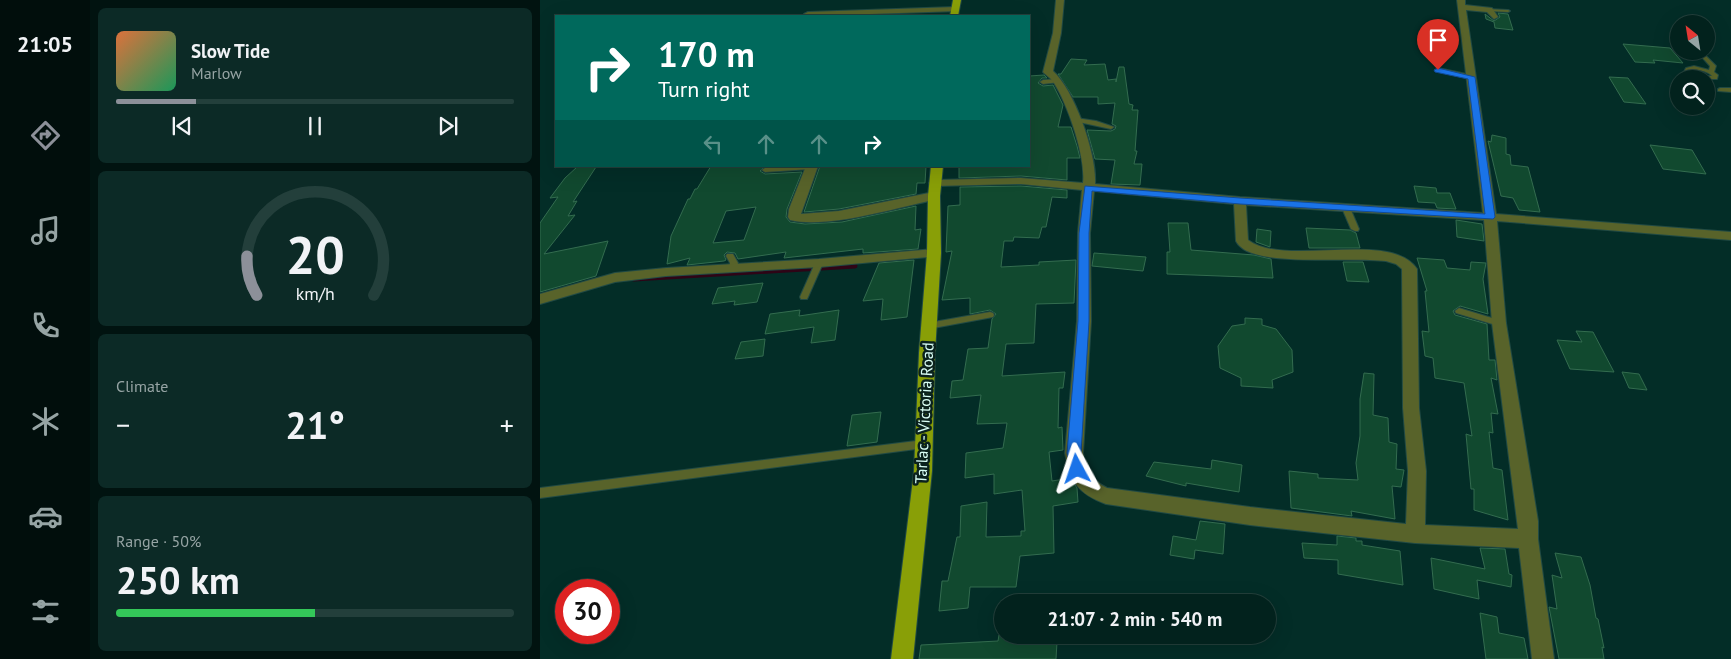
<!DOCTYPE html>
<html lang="en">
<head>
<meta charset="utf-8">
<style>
	body { margin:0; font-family:"PT Sans",sans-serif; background:#0c2a26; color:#f1f3f6; height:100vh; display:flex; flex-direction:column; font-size:19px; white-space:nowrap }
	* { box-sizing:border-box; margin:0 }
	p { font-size:16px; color:#96a4a4 }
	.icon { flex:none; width:28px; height:28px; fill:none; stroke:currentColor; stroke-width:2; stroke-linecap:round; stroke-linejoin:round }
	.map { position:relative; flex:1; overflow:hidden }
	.panel { display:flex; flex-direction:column; gap:8px; padding:8px; background:#011310; width:450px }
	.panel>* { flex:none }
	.guide { position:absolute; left:15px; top:15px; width:475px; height:152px; border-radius:0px; box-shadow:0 5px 20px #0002,0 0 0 1px #233f3b; background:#00695c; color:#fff; overflow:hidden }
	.needle { width:32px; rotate:330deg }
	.buttons { position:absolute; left:1130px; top:15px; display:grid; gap:10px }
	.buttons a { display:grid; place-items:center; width:45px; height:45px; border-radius:50%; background:#02221d; box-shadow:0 5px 20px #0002,0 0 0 1px #233f3b; font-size:25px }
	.speed { position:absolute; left:15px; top:579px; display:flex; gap:10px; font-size:25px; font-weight:700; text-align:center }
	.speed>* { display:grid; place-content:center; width:65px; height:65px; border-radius:50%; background:#02221d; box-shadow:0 5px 20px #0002,0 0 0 1px #233f3b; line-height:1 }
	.speed .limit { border:8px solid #d22; background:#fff; color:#111 }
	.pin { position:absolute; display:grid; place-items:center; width:42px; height:42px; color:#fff; margin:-51px -21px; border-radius:50% 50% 50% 0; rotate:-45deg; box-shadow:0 0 5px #0007 }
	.pin .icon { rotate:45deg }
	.me { position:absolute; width:55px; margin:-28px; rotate:355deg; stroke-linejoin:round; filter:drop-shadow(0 0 4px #0008) }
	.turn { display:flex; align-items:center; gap:18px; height:105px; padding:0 20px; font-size:22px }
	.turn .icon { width:65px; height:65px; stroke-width:2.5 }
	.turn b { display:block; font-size:35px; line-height:42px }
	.lanes { display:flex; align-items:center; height:48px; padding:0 20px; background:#0003; justify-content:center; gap:25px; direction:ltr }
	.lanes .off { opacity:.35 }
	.big { font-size:38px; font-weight:800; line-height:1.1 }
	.panel .card { flex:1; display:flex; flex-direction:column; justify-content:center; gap:8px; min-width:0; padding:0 18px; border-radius:8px; background:#0c2a26 }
	.panel .dial { align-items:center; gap:0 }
	.dial svg { height:130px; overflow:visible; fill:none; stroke:#233f3b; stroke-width:7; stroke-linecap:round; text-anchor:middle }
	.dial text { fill:#f1f3f6; stroke:none }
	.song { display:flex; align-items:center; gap:15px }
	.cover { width:60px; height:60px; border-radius:8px; background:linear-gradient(135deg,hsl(20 70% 55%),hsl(150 70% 35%)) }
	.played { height:5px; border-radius:2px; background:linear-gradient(90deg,#8c9099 20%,#233f3b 20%) }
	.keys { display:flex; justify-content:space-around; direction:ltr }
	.heat { display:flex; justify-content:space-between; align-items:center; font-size:28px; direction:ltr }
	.charge { height:8px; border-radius:4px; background:linear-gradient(90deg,#34c759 50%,#233f3b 0) }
	.trip { position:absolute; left:454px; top:594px; width:282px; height:50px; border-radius:25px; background:#02221d; box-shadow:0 5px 20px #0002,0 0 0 1px #233f3b; font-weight:800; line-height:50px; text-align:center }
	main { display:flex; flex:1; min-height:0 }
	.tab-bar { display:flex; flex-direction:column; width:90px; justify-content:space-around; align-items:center; background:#010e0c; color:#96a4a4 }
	.tab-bar .icon { width:35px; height:35px }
	.tab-bar .on { color:#8c9099 }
	.tab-bar b { font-size:22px; color:#f1f3f6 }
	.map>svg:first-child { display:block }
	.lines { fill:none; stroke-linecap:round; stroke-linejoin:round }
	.stream { stroke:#2e0416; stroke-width:5 }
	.building { fill:#11492f; stroke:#336c4f; fill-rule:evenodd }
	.lane-casing { stroke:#214a44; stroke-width:2 }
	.street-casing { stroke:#214a44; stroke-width:2 }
	.primary-casing { stroke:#214a44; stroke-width:2 }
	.lane { fill:#58632a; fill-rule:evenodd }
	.street { fill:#58632a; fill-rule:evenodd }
	.primary { fill:#899f07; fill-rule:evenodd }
	.route { fill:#1a73e8; stroke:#114b97 }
	.labels { text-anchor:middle; stroke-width:5; stroke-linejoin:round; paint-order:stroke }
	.street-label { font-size:16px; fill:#d9fdf4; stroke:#0a211d }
</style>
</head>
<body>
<main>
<nav class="tab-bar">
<b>21:05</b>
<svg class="icon on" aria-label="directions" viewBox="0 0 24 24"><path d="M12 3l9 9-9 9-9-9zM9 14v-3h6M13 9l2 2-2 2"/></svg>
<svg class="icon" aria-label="music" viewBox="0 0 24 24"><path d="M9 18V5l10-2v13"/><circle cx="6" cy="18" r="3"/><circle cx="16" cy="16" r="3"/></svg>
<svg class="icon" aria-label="phone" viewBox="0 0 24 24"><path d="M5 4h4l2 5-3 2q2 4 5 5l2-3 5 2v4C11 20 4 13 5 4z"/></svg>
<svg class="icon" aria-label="climate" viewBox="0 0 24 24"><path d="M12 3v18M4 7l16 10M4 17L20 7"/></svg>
<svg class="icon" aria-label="car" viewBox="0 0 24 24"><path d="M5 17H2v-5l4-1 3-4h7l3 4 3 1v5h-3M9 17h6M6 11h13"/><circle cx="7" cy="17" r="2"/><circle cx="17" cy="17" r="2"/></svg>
<svg class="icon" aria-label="filters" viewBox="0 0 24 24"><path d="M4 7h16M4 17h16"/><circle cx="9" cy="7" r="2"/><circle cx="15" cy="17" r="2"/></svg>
</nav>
<section class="panel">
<div class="card">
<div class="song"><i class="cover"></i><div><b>Slow Tide</b><p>Marlow</p></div></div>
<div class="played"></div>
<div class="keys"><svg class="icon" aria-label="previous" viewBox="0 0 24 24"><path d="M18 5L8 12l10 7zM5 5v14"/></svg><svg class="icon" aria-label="pause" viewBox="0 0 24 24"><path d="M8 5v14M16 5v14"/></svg><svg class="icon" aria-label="next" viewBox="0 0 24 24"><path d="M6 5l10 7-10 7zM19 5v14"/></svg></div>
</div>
<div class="card dial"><svg viewBox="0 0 100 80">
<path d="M14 69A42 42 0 1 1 86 69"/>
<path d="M14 69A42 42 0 0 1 8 45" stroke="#8c9099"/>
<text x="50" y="56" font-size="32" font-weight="700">20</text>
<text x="50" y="72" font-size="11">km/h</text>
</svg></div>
<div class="card"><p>Climate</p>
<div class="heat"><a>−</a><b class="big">21°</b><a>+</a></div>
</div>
<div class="card"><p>Range · 50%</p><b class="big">250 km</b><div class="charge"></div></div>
</section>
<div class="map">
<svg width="1191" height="659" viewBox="0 0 1191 659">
	<rect width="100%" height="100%" fill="#032d27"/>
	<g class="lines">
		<polyline class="stream" points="94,279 315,266"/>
	</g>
	<g class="building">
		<polygon points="958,13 968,14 973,30 955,28 954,22 946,19 945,14 954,21 960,17"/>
		<polygon points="1083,44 1130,48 1143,63 1113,60 1115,63 1095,62"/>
		<polygon points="531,59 547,60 544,65 565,64 568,80 576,79 576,82 579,67 584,67 589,104 593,105 592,110 598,110 595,151 597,151 594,164 602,164 600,185 571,184 575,160 555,159 547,130 571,131 575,129 576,126 572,124 575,103 558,104 558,97 533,97 518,74 521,74"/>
		<polygon points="504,75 507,78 502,78 498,83 503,86 513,85 523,105 518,127 531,127 537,146 540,158 527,158 527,180 481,176 419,178 419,166 489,166 489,76"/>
		<polygon points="1069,77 1088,78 1106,104 1084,102"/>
		<polygon points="952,135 966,138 966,154 970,155 971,165 988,167 1000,212 979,210 973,198 961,196 948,141 951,142"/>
		<polygon points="1110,145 1152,150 1166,174 1123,169"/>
		<path d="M 171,166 L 225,166 L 220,171 L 225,174 L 262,172 L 247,209 L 246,217 L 250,222 L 265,224 L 302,222 L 376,206 L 375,230 L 381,229 L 378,249 L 323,253 L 323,249 L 244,258 L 246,252 L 198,259 L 195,253 L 187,252 L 184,255 L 186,260 L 184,261 L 147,265 L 150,258 L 127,264 L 131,236 L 148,199 L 150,199 L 155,189 L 157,189 ZM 216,207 L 204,240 L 173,243 L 186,211 Z"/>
		<polygon points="280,166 386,166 385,183 377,183 376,194 299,209 264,212"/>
		<polygon points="37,167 56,167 33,202 37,201 28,216 35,215 4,254 68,241 56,276 0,292 0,223 18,197 10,198 25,178"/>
		<polygon points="481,186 527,190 527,198 512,197 506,227 502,227 499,238 474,237 473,241 464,241 461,267 499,265 499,262 536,260 534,303 496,304 494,343 466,344 462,376 525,372 523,388 519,388 518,428 522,427 523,450 509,452 512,481 531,478 537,488 538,502 513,506 514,553 480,556 476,587 430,587 428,608 399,611 402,581 408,581 417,537 420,537 421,506 447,502 446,537 481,536 481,531 485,531 482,490 454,494 454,474 425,478 426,453 463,448 467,423 437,424 441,395 410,398 412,381 423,380 428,349 448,348 452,319 456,314 450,310 430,314 430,298 402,300 412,251 406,252 408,206 420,205 420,187"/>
		<polygon points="874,186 896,188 897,193 910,193 916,209 897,208 895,203 878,202"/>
		<polygon points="916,220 942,224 944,241 917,237"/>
		<polygon points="628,223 648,223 651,250 714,255 731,259 733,278 627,274 627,252 630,252"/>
		<polygon points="766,228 810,230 816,233 820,248 769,248"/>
		<polygon points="717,229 731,231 730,247 716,242"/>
		<polygon points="554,253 606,257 603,271 552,266"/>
		<polygon points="877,258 904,260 907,268 930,270 931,262 946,263 943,279 948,314 920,306 913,311 915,315 947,324 949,360 955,360 957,380 951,378 958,414 951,413 953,433 949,432 953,468 962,470 968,520 934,510 934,489 931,489 926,434 932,436 924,383 895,378 893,358 885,356 882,331 889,332 885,291 887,291"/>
		<polygon points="374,260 367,317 341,320 343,299 323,301 339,263"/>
		<polygon points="803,262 823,262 829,282 807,281"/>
		<polygon points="223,283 217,302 194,305 195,301 172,304 178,288"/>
		<polygon points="260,310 259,316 299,310 295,340 271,343 274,327 225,334 230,314"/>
		<polygon points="705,318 722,319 722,325 736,329 752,350 753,372 732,380 733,388 701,386 701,378 680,368 678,346 692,326 705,324"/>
		<polygon points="1036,331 1053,332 1074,372 1030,369 1017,340 1042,342"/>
		<polygon points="225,339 223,356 195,359 201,342"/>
		<polygon points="1082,372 1099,374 1107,390 1089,388"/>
		<polygon points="824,373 834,374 833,415 848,418 849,442 857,444 856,469 864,470 861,487 852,486 855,519 811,511 812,516 751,508 749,471 778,474 778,478 818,480 816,463 820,436 820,399"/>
		<polygon points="341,412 337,442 307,446 312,415"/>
		<polygon points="672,460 702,465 699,492 646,483 646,486 606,476 614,462 671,469"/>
		<polygon points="660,521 685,524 683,554 655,550 654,559 630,555 633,536 656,540"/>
		<polygon points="797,536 816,538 816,541 822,541 822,545 860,551 863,585 798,574 798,560 764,558 762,543 797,545"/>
		<polygon points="940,548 965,549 969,574 972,575 971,587 937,580 939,599 894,589 891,558 945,569"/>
		<polygon points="1015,553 1041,557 1050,585 1056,618 1058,619 1064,648 1062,647 1064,659 1019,659 1009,607 1017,609 1012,575 1022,578"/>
		<polygon points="940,613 957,617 959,633 984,638 988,659 946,659"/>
		<polygon points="459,635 513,635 513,642 517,642 516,659 379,659 381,645 458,641"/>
	</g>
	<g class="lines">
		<g class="lane-casing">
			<g id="lane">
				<polygon points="947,9 968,10 970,11 968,12 949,11"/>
				<path d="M 1164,54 L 1176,66 L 1174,72 L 1178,75 L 1177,79 L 1156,79 L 1144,72 L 1146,68 L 1154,66 L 1169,70 L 1170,66 L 1161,56 ZM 1150,70 C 1157,69 1168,71 1172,76 L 1160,76 L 1150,71 Z"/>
				<polygon points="898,68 931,75 934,77 931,79 896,71 895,70"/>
				<polygon points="518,79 521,81 520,82 503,84 500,82 503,80"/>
				<polygon points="1180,88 1191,88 1191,92 1178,91 1178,89"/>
				<polygon points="536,118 556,121 574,127 571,129 534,121 534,119"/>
				<polygon points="253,166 275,167 272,169 225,172 222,170 225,168"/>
				<polygon points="803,206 809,206 810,208 819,229 818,231 815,231 811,229 802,208"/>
				<polygon points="187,254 193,254 198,263 196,270 193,271 189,268 190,263 186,256"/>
				<polygon points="276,261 282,261 283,263 268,297 267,299 261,299 260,297"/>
				<polygon points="919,308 962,321 963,323 959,326 916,313 915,311"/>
				<polygon points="450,312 453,313 454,315 453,317 388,329 384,326 388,323"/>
				<polygon points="384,440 388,441 389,444 388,447 384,448 0,498 0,488"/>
			</g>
		</g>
		<g class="street-casing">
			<g id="street">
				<path d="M 516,0 L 524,0 L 521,33 L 513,71 C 535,91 557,155 555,184 L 700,197 L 943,213 L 917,0 L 925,0 L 925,5 L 952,8 L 958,17 L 954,19 L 947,12 L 926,10 L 956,214 L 1191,232 L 1191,240 L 957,221 L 966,323 L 998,521 L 998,539 L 1014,659 L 992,659 L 979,548 L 875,543 L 710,525 L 566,504 C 538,494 530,481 525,453 L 537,321 L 538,233 L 542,190 L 481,184 L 395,186 L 389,183 L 395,180 L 481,178 L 543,183 C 546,157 528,105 514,83 C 512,79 507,76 503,72 L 513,33 ZM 554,191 L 694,204 L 696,241 C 698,245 703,249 707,251 C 736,265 810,257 846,261 L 856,264 L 862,269 L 863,408 L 868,471 L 866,524 L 710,507 L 567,488 C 551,480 546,470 543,453 L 551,321 L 550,233 ZM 706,205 L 944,220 L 952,323 L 978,529 L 885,525 L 886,471 L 879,408 L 877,269 C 850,229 745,268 708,240 Z"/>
				<polygon points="415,7 419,9 418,11 271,16 264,14 268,12"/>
				<path d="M 266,166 L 278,166 L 261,214 L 299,211 L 394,192 L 400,196 L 394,200 C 355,208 287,229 250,220 L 248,217 L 249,209 Z"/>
				<polygon points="394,249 399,250 401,253 399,256 279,267 126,276 75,282 0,304 0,294 75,273 126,268 279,259"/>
			</g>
		</g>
		<g class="primary-casing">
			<g id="primary">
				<polygon points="413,0 421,0 418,16 410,16"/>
				<polygon points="391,166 403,166 400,196 401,253 395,353 392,471 373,659 351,659 374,471 379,353 387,253 388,196"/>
			</g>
		</g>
		<use href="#lane" class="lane"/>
		<use href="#street" class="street"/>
		<use href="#primary" class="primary"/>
	</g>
	<polygon class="route" points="898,68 935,77 955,217 953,219 700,204 552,191 549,233 549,321 541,453 544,469 542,473 537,475 532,473 527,453 538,321 539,233 545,186 700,198 945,214 928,79 895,72 894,70"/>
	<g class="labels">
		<g class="street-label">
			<text transform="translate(384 413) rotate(-87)" y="6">Tarlac - Victoria Road</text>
		</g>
	</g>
</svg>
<div class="buttons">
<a><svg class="needle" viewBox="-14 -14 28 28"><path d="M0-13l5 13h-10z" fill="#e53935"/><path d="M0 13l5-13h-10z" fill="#96a4a4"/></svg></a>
<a><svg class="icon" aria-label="search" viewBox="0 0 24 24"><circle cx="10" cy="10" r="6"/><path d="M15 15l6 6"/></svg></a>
</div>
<div class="speed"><div class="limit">30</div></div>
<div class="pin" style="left:898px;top:70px;background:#d93025"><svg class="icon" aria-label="arrive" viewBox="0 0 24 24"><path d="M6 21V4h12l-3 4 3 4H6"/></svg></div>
<svg class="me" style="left:537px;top:469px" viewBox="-20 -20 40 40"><path d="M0-17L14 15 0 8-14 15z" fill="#1a73e8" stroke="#fff" stroke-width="4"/></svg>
<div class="trip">21:07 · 2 min · 540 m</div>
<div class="guide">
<div class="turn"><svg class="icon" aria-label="right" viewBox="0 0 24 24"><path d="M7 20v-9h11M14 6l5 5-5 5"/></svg><div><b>170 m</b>Turn right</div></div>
<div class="lanes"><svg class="icon off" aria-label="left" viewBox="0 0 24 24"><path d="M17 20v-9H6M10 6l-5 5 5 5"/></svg><svg class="icon off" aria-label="ahead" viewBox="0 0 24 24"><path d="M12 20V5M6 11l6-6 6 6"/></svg><svg class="icon off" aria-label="ahead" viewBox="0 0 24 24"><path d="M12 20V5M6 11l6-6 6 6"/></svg><svg class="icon" aria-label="right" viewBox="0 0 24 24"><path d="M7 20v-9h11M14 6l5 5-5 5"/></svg></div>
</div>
</div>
</main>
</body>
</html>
